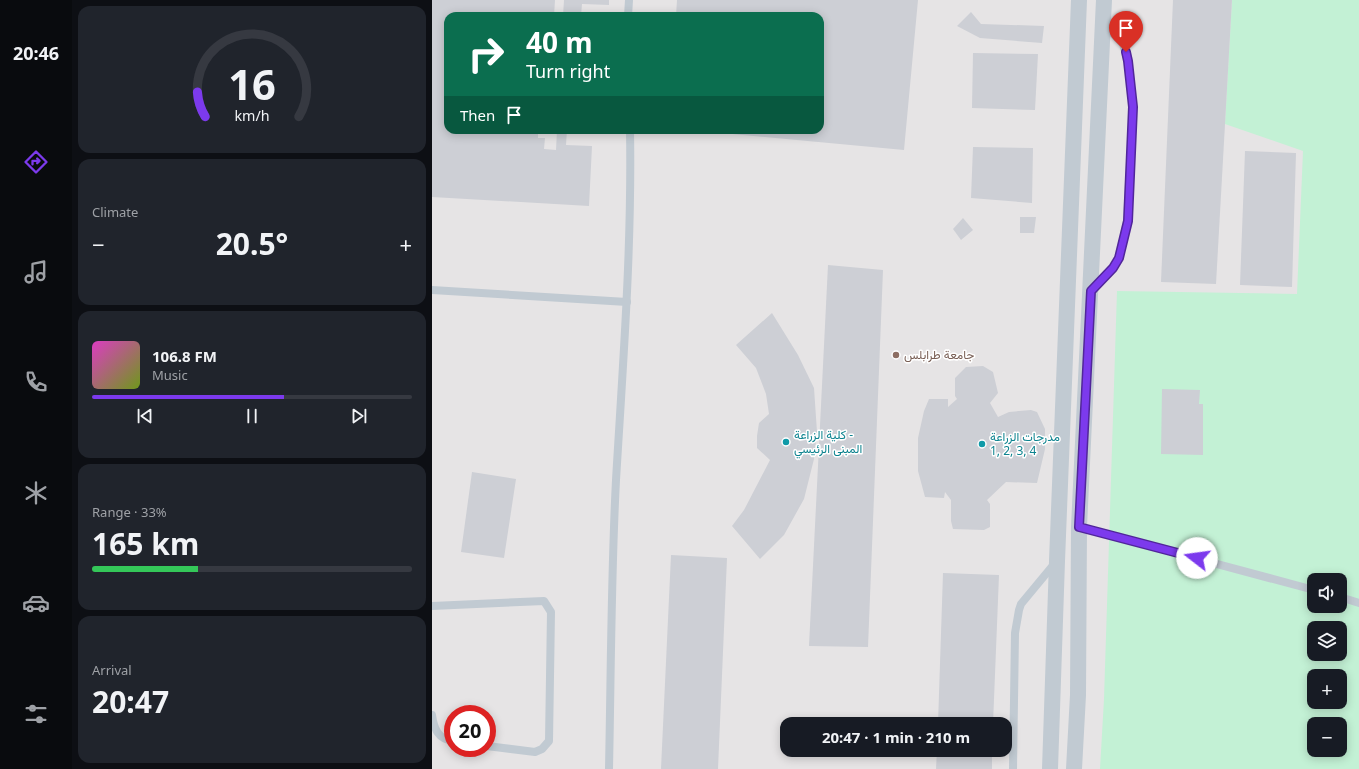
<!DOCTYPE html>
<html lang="en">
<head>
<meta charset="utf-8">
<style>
	body { margin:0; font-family:"Noto Sans",Vazirmatn,sans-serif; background:#20242c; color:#f1f3f6; height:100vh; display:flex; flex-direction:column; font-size:15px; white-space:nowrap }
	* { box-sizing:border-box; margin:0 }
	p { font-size:13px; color:#9ea1a6 }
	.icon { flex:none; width:22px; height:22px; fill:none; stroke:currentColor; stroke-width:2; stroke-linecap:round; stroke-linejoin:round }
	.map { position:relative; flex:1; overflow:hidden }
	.sheet { display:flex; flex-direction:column; gap:6px; padding:6px; background:#0d0f14; width:360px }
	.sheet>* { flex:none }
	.hud { position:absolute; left:12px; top:12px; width:380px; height:122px; border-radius:12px; box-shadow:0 2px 10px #0003; background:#0b6e4f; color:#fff; overflow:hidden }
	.fabs { position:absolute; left:875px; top:573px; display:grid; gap:8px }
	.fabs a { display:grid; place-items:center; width:40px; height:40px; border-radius:8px; background:#171b24; box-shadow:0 2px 10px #0003; font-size:20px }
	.speed { position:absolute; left:12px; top:705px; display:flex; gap:8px; font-size:20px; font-weight:700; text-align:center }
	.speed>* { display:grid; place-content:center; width:52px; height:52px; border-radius:50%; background:#171b24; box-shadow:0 2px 10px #0003; line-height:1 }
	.speed .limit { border:6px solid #d22; background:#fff; color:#111 }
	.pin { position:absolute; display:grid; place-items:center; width:34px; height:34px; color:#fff; margin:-41px -17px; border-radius:50% 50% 50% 0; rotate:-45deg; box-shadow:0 0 4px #0007 }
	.pin .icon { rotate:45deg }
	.me { position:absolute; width:44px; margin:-22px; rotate:285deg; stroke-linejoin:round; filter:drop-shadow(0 0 3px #0008) }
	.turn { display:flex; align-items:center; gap:14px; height:84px; padding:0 16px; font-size:18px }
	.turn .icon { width:52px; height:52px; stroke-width:2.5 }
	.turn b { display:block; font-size:28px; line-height:34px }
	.then { display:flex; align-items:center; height:38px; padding:0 16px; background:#0003; gap:8px; font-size:15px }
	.big { font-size:30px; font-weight:700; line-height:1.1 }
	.sheet .widget { flex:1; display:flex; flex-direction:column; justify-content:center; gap:6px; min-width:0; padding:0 14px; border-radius:12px; background:#20242c }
	.sheet .dial { align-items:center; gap:0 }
	.dial svg { height:104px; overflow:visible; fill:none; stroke:#363941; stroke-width:7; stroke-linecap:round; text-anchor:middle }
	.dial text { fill:#f1f3f6; stroke:none }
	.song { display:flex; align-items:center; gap:12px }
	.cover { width:48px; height:48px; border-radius:6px; background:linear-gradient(135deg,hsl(310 70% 55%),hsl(80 70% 35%)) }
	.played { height:4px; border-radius:2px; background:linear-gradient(90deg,#7c3aed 60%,#363941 60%) }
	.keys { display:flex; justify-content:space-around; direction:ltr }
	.heat { display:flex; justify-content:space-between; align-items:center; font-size:22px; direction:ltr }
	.charge { height:6px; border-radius:3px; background:linear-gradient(90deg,#34c759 33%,#363941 0) }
	.trip { position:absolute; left:348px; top:717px; width:232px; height:40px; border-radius:12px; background:#171b24; box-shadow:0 2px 10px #0003; font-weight:700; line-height:40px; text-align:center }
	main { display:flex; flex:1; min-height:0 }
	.tabs { display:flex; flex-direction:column; width:72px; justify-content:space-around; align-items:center; background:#090b0e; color:#9ea1a6 }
	.tabs .icon { width:28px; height:28px }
	.tabs .current { color:#7c3aed }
	.tabs b { font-size:18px; color:#f1f3f6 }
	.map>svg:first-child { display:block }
	.education { fill:#e6e4e5; fill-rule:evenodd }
	.green { fill:#c3f1d5; fill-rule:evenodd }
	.building { fill:#cdcfd5 }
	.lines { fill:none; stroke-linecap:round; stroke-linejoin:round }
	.service { stroke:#c1cad2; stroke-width:8 }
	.minor { stroke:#c1cad2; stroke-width:16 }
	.route-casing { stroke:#51269a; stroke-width:10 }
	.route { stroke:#7c3aed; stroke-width:7 }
	.education-dot { fill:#8d6e63; stroke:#fff; stroke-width:1.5 }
	.culture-dot { fill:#0f9aa8; stroke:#fff; stroke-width:1.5 }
	.labels { text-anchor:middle; stroke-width:3; stroke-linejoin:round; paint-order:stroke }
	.education-label { font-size:12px; fill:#785e54; stroke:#fff; text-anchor:start }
	.culture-label { font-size:12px; fill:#0d838f; stroke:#fff; text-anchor:start }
</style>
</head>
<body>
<main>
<nav class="tabs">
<b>20:46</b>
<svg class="icon current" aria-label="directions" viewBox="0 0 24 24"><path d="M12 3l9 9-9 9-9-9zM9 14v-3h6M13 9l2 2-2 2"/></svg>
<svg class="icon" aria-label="music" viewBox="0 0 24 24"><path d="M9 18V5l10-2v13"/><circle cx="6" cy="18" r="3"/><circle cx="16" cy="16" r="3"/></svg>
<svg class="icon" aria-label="phone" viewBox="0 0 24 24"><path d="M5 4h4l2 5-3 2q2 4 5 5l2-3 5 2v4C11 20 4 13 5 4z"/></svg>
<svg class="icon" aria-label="climate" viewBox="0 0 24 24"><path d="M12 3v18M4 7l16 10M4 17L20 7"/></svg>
<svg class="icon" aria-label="car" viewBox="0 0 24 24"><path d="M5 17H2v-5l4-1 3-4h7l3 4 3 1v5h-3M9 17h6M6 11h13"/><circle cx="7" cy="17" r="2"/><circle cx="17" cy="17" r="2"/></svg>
<svg class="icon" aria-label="filters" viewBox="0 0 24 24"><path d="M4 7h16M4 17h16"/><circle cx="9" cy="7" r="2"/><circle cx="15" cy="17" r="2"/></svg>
</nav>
<section class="sheet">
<div class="widget dial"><svg viewBox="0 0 100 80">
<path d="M14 69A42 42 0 1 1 86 69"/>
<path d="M14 69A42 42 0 0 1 8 50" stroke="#7c3aed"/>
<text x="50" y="56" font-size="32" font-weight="700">16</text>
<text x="50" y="72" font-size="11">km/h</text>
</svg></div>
<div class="widget"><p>Climate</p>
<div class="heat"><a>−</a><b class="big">20.5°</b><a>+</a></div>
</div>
<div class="widget">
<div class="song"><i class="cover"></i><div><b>106.8 FM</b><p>Music</p></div></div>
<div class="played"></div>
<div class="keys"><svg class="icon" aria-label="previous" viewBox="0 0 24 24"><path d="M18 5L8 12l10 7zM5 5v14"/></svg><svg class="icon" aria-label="pause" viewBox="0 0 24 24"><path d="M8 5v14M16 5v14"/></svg><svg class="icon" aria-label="next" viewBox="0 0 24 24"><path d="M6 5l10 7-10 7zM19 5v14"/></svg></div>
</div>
<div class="widget"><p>Range · 33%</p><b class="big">165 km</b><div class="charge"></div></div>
<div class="widget"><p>Arrival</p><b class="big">20:47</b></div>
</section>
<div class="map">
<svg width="927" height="769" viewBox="0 0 927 769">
	<rect width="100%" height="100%" fill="#f5f3f3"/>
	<path class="education" d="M 0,0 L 927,0 L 927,769 L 0,769 ZM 16,16 L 388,16 L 388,130 L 16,130 ZM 882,580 L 908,580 L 908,606 L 882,606 ZM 882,628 L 908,628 L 908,654 L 882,654 ZM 882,676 L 908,676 L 908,702 L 882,702 ZM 21,714 L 55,714 L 55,748 L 21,748 ZM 355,724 L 573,724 L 573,750 L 355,750 ZM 882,724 L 908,724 L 908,750 L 882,750 Z"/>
	<path class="green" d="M 800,0 L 927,0 L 927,769 L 668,769 L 672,699 L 685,291 L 865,294 L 871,151 L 793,124 ZM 882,580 L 908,580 L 908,606 L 882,606 ZM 882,628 L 908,628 L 908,654 L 882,654 ZM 882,676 L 908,676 L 908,702 L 882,702 ZM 882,724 L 908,724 L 908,750 L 882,750 Z"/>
	<g class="building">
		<polygon points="0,0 123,0 122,16 16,16 16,130 106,130 106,138 113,138 112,149 124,150 125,130 135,130 134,145 160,146 157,206 0,197"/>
		<polygon points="132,0 177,0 177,5 150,4 149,16 131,16"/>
		<polygon points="245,0 486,0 472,150 269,131 269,130 388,130 388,16 244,16"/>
		<polygon points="741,0 800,0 784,284 729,282"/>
		<polygon points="539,12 549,24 612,26 610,43 548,38 525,26"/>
		<polygon points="541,53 606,54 603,110 540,108"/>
		<polygon points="541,147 601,148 600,203 539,198"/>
		<polygon points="813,151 864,153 860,287 808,285"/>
		<polygon points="588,217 604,217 602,233 588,233"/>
		<polygon points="531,218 541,230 529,240 521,229"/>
		<polygon points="396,265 451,270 436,647 377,646"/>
		<polygon points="340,313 366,355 382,388 385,432 382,459 372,499 352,535 328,559 300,526 312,510 338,460 325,448 325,436 327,423 337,414 334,394 324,368 304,345"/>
		<polygon points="551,366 561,372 566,393 558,403 566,417 577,412 599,410 605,412 613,429 613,449 605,483 574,482 555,500 558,504 558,527 552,530 521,529 519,521 519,500 513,492 512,498 493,497 486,471 486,438 492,411 497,399 516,399 516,407 525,399 523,396 523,378 534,367"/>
		<polygon points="730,389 768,390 767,404 771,404 771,455 729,454"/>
		<polygon points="40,472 84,479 72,558 29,552"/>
		<polygon points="239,555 295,558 286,769 229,769"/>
		<polygon points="511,573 567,575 561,724 506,724"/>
		<polygon points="505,750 560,750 560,769 504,769"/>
	</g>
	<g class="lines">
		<g class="service">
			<polyline points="196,16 197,0"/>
			<polyline points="0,290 195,302"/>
			<polyline points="659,291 681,268 687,258 695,221 701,107 696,61 691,44 671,23"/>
			<polyline points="647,527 882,590"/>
			<polyline points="908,597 927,603"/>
			<polyline points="0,606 112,601 119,612 117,741 110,749 103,752 55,746"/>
			<path d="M 0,715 C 2,729 6,739 21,741"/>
			<path d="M 177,769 C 179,673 179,576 184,480 C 191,363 200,247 198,130"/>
			<polyline points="581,769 583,633 587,610 589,604 623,563"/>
		</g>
		<g class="minor">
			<polyline points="618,769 625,561 647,0"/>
			<polyline points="642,769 646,695 647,527 672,0"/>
		</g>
	</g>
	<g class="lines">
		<g class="route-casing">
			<polyline id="route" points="694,52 696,61 701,107 696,221 687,258 681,268 659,291 647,527 765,558"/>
		</g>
		<use href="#route" class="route"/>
	</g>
	<circle class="education-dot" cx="464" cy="355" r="4"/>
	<g class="culture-dot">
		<circle cx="354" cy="442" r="4"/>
		<circle cx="550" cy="444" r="4"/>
	</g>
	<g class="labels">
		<g class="education-label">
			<text x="472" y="359">جامعة طرابلس</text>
		</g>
		<g class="culture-label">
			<text x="362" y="439">كلية الزراعة -<tspan x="362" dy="14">المبنى الرئيسي</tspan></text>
			<text x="558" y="441">مدرجات الزراعة<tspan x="558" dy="14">1, 2, 3, 4</tspan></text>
		</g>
	</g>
</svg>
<div class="fabs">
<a><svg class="icon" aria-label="sound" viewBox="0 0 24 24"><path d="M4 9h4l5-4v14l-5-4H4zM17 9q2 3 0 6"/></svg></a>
<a><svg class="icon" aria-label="layers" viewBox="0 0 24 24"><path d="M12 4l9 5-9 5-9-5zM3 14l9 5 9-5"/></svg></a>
<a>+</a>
<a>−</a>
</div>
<div class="speed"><div class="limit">20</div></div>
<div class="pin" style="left:694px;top:52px;background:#d93025"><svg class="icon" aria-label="arrive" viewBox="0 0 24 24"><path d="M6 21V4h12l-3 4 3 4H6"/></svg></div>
<svg class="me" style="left:765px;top:558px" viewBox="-20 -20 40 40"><circle r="19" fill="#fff"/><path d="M0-13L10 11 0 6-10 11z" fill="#7c3aed"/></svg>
<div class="trip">20:47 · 1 min · 210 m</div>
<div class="hud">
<div class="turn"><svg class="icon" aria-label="right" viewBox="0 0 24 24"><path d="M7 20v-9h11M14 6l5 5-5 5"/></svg><div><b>40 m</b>Turn right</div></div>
<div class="then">Then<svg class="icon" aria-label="arrive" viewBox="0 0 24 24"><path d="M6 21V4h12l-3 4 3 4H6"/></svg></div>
</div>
</div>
</main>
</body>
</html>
